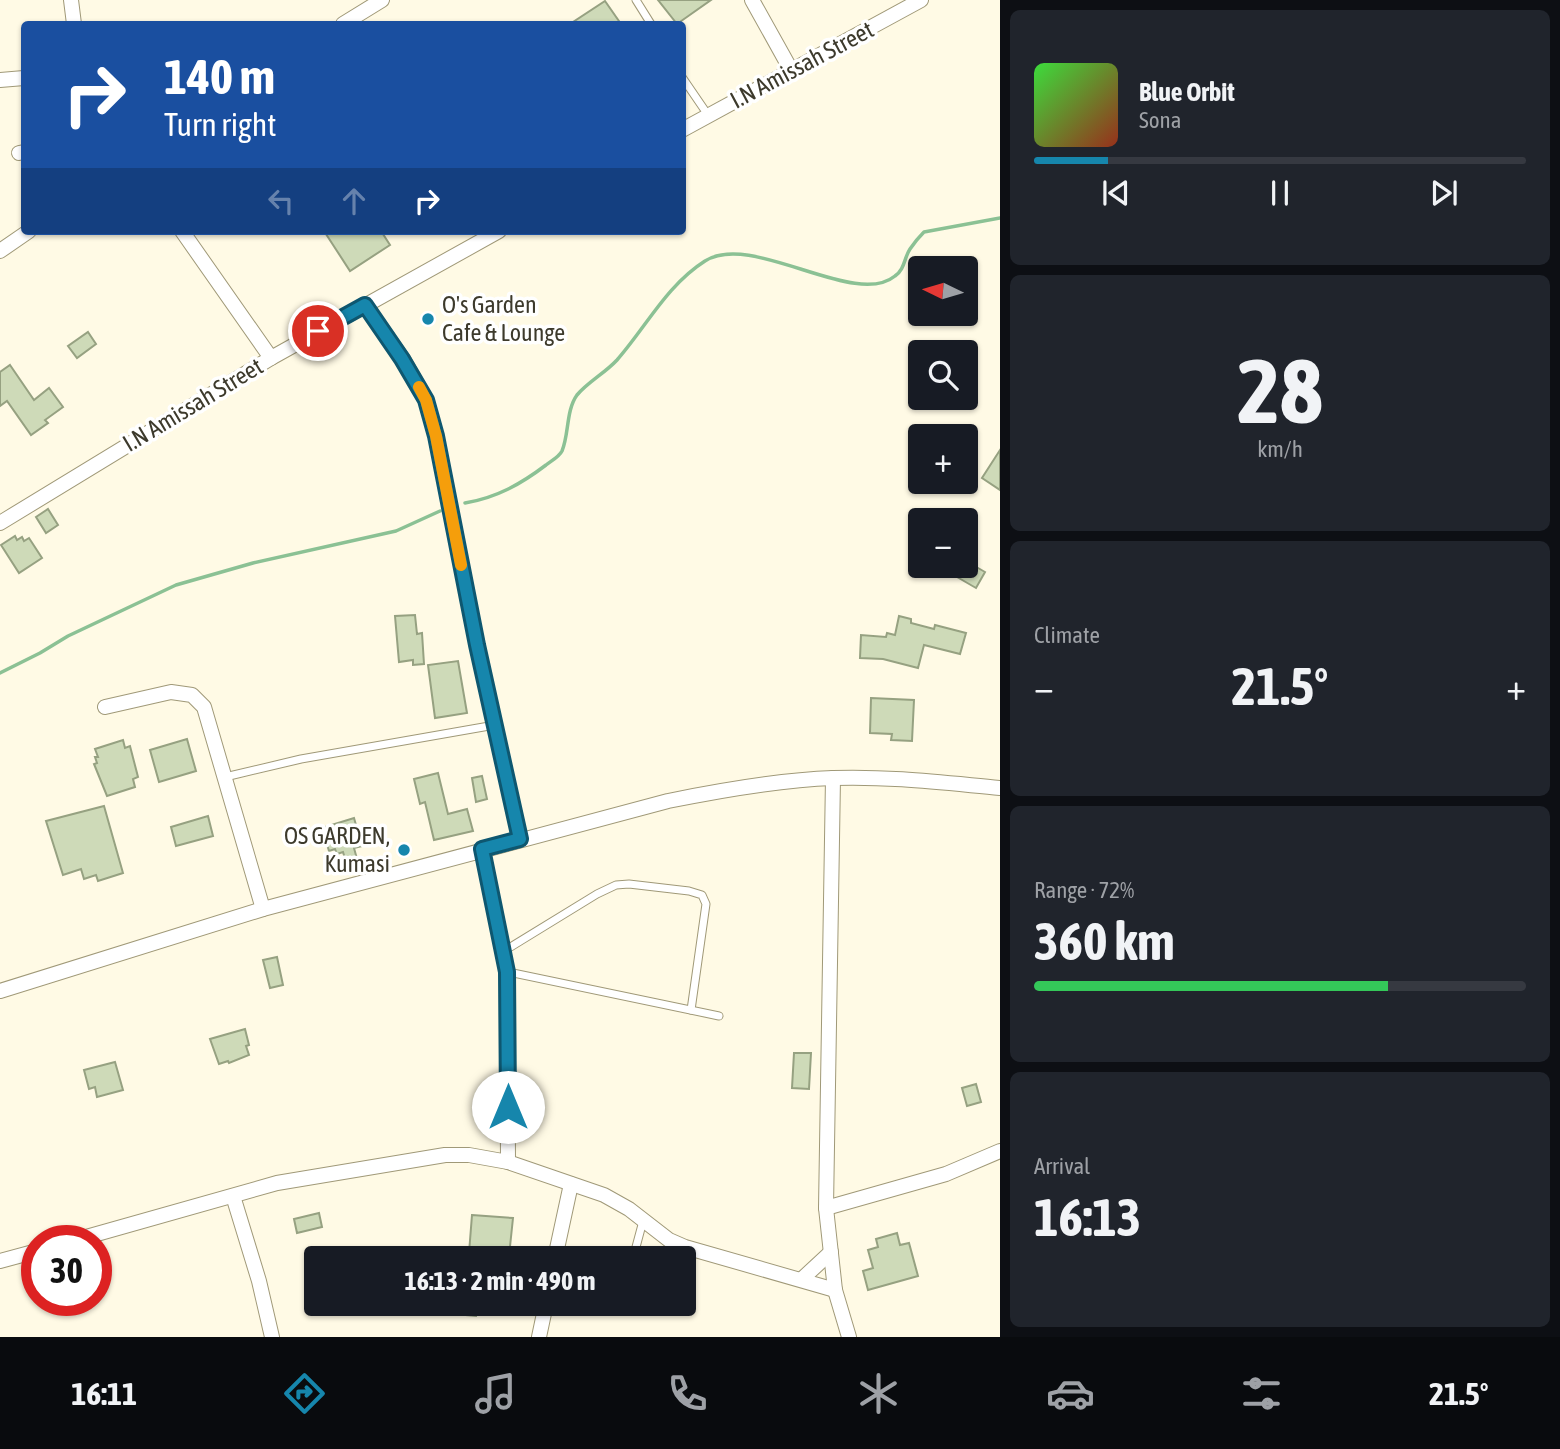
<!DOCTYPE html>
<html lang="en">
<head>
<meta charset="utf-8">
<style>
	body { margin:0; font-family:"Asap Condensed",sans-serif; background:#20242c; color:#f1f3f6; height:100vh; display:flex; flex-direction:column; font-size:26px; white-space:nowrap }
	* { box-sizing:border-box; margin:0 }
	p { font-size:23px; color:#9ea1a6 }
	.icon { flex:none; width:38px; height:38px; fill:none; stroke:currentColor; stroke-width:2; stroke-linecap:round; stroke-linejoin:round }
	.map { position:relative; flex:1; overflow:hidden }
	.drawer { display:flex; flex-direction:column; gap:10px; padding:10px; background:#0d0f14; width:560px }
	.drawer>* { flex:none }
	.banner { position:absolute; left:21px; top:21px; width:665px; height:214px; border-radius:7px; box-shadow:0 2px 5px #0004; background:#1a4fa0; color:#fff; overflow:hidden }
	.needle { width:46px; rotate:275deg }
	.fabs { position:absolute; left:908px; top:256px; display:grid; gap:14px }
	.fabs a { display:grid; place-items:center; width:70px; height:70px; border-radius:7px; background:#171b24; box-shadow:0 2px 5px #0004; font-size:35px }
	.speed { position:absolute; left:21px; top:1225px; display:flex; gap:14px; font-size:35px; font-weight:700; text-align:center }
	.speed>* { display:grid; place-content:center; width:91px; height:91px; border-radius:50%; background:#171b24; box-shadow:0 2px 5px #0004; line-height:1 }
	.speed .limit { border:10px solid #d22; background:#fff; color:#111 }
	.pin { position:absolute; display:grid; place-items:center; width:60px; height:60px; color:#fff; margin:-30px; border:4px solid #fff; border-radius:50%; box-shadow:0 2px 7px #0007 }
	.me { position:absolute; width:77px; margin:-38px; rotate:0deg; stroke-linejoin:round; filter:drop-shadow(0 0 5px #0008) }
	.turn { display:flex; align-items:center; gap:24px; height:147px; padding:0 28px; font-size:32px }
	.turn .icon { width:91px; height:91px; stroke-width:2.5 }
	.turn b { display:block; font-size:49px; line-height:60px }
	.lanes { display:flex; align-items:center; height:66px; padding:0 28px; background:#0003; justify-content:center; gap:35px; direction:ltr }
	.lanes .off { opacity:.35 }
	.big { font-size:52px; font-weight:700; line-height:1.1 }
	.drawer .card { flex:1; display:flex; flex-direction:column; justify-content:center; gap:10px; min-width:0; padding:0 24px; border-radius:10px; background:#20242c }
	.drawer .dial { align-items:center; gap:0 }
	.dial b { font-size:91px; line-height:1 }
	.song { display:flex; align-items:center; gap:21px }
	.cover { width:84px; height:84px; border-radius:10px; background:linear-gradient(135deg,hsl(120 70% 55%),hsl(10 70% 35%)) }
	.played { height:7px; border-radius:4px; background:linear-gradient(90deg,#1686ac 15%,#363941 15%) }
	.keys { display:flex; justify-content:space-around; direction:ltr }
	.heat { display:flex; justify-content:space-between; align-items:center; font-size:38px; direction:ltr }
	.charge { height:10px; border-radius:5px; background:linear-gradient(90deg,#34c759 72%,#363941 0) }
	.trip { position:absolute; left:304px; top:1246px; width:392px; height:70px; border-radius:7px; background:#171b24; box-shadow:0 2px 5px #0004; font-weight:700; line-height:70px; text-align:center }
	.tab-bar { display:flex; height:112px; justify-content:space-around; align-items:center; background:#090b0e; color:#9ea1a6 }
	.tab-bar .icon { width:49px; height:49px }
	.tab-bar .on { color:#1686ac }
	.tab-bar b { font-size:32px; color:#f1f3f6 }
	main { display:flex; flex:1; min-height:0 }
	.map>svg:first-child { display:block }
	.lines { fill:none; stroke-linecap:round; stroke-linejoin:round }
	.stream { stroke:#8bc194; stroke-width:3.5 }
	.building { fill:#cedab8; stroke:#96a181; stroke-width:2 }
	.lane-casing { stroke:#a09978; stroke-width:9 }
	.street-casing { stroke:#a09978; stroke-width:16 }
	.lane { stroke:#fff; stroke-width:7 }
	.street { stroke:#fff; stroke-width:14 }
	.route-casing { stroke:#0e5770; stroke-width:18 }
	.route { stroke:#1686ac; stroke-width:12 }
	.slow { stroke:#f59e0b; stroke-width:12 }
	.poi-dot { fill:#1686ac; stroke:#fff; stroke-width:2.5 }
	.labels { text-anchor:middle; stroke-width:7; stroke-linejoin:round; paint-order:stroke }
	.street-label { font-size:24px; fill:#3d3a2c; stroke:#fff }
	.poi-label { font-size:24px; fill:#3d3a2c; stroke:#fff; text-anchor:start }
</style>
</head>
<body>
<main>
<div class="map">
<svg width="1000" height="1337" viewBox="0 0 1000 1337">
	<rect width="100%" height="100%" fill="#fffae5"/>
	<g class="lines">
		<g class="stream">
			<path d="M 465,503 C 496,498 521,484 546,465 C 551,461 559,457 562,451 C 569,435 566,410 577,395 C 588,382 605,373 617,360 C 646,327 667,285 705,261 C 752,231 855,309 895,276 C 905,269 904,258 910,249 C 914,243 919,237 924,232 L 1000,218"/>
			<polyline points="0,673 40,653 68,636 176,585 253,563 396,531 440,511"/>
		</g>
	</g>
	<g class="building">
		<polygon points="658,0 711,0 677,24"/>
		<polygon points="605,1 621,24 570,24"/>
		<polygon points="324,231 381,231 390,245 350,271"/>
		<polygon points="88,332 96,344 77,358 68,346"/>
		<polygon points="10,365 34,400 49,388 63,407 45,420 48,423 31,435 7,401 0,406 0,372"/>
		<polygon points="1000,450 1000,490 982,478"/>
		<polygon points="48,509 58,525 46,533 36,517"/>
		<polygon points="15,536 17,540 22,537 24,541 29,538 42,558 19,573 1,545"/>
		<polygon points="966,561 985,572 976,588 957,577 964,565 966,565"/>
		<polygon points="415,615 417,634 422,633 424,664 413,665 413,660 399,662 395,616"/>
		<polygon points="899,616 911,619 911,623 934,629 935,625 966,633 960,654 924,645 918,668 883,659 860,658 861,635 886,637 887,633 895,635"/>
		<polygon points="458,661 467,713 435,718 428,665"/>
		<polygon points="871,698 914,700 912,741 891,740 892,734 870,733"/>
		<polygon points="187,739 196,771 159,782 150,750"/>
		<polygon points="123,740 125,748 130,746 138,777 133,779 135,787 107,796 94,764 97,763 95,757 98,757 95,749"/>
		<polygon points="438,773 448,814 467,809 473,831 434,840 425,802 420,804 414,779"/>
		<polygon points="482,776 487,799 476,802 472,778"/>
		<polygon points="104,806 123,873 98,881 96,875 84,879 81,869 63,875 46,821"/>
		<polygon points="208,816 213,836 176,846 171,827"/>
		<polygon points="354,818 362,846 354,848 357,859 346,862 343,852 337,854 335,849 329,851 322,828"/>
		<polygon points="277,957 283,985 270,988 263,960"/>
		<polygon points="245,1029 249,1045 246,1046 249,1055 229,1063 228,1061 219,1064 210,1039"/>
		<polygon points="794,1053 811,1053 809,1089 792,1088"/>
		<polygon points="115,1062 123,1090 97,1097 95,1087 89,1089 84,1070"/>
		<polygon points="976,1084 981,1102 967,1106 962,1088"/>
		<polygon points="319,1213 322,1227 297,1233 294,1219"/>
		<polygon points="472,1215 513,1218 509,1256 469,1253"/>
		<polygon points="897,1233 900,1245 909,1243 918,1276 868,1290 863,1271 873,1268 868,1250 878,1247 876,1239"/>
		<polygon points="444,1304 477,1304 476,1316 443,1313"/>
	</g>
	<g class="lines">
		<g class="lane-casing">
			<g id="lane">
				<polyline points="636,0 651,24"/>
				<polyline points="682,77 708,115"/>
				<polyline points="225,777 301,759 495,725"/>
				<polyline points="504,951 597,894 616,885 629,884 689,891 702,895 706,904 691,1010"/>
				<polyline points="508,972 719,1016"/>
				<polyline points="636,1258 636,1247 643,1221"/>
			</g>
		</g>
		<g class="street-casing">
			<g id="street">
				<polyline points="71,0 74,24"/>
				<polyline points="752,0 791,70"/>
				<polyline points="343,24 382,0"/>
				<polyline points="0,80 24,78"/>
				<polyline points="682,130 921,0"/>
				<polyline points="19,153 24,152"/>
				<polyline points="182,231 271,358"/>
				<polyline points="0,251 29,231"/>
				<polyline points="365,305 403,359 426,400 436,436 477,644 520,839"/>
				<polyline points="0,523 271,358 499,231"/>
				<polyline points="105,707 171,692 192,695 204,707 263,909"/>
				<polyline points="833,778 826,1208 835,1290 849,1337"/>
				<polyline points="482,849 507,972 508,1162"/>
				<path d="M 0,991 L 263,909 L 668,801 C 722,790 778,780 833,778 C 889,776 945,783 1000,788"/>
				<polyline points="233,1196 259,1281 272,1337"/>
				<polyline points="826,1208 946,1174 1000,1151"/>
				<polyline points="72,1241 277,1183 445,1155 469,1155 508,1162 604,1195 629,1209 669,1240 685,1247 835,1290"/>
				<polyline points="555,1258 571,1184"/>
				<polyline points="0,1261 37,1251"/>
				<polyline points="802,1279 831,1252"/>
				<polyline points="539,1337 546,1304"/>
			</g>
		</g>
		<use href="#lane" class="lane"/>
		<use href="#street" class="street"/>
	</g>
	<g class="lines">
		<g class="route-casing">
			<polyline id="route" points="318,331 365,305 402,359 426,400 436,436 477,645 520,839 482,849 507,972 508,1107"/>
		</g>
		<use href="#route" class="route"/>
		<polyline class="slow" points="419,387 426,400 436,436 461,565"/>
	</g>
	<g class="poi-dot">
		<circle cx="428" cy="319" r="7"/>
		<circle cx="404" cy="850" r="7"/>
	</g>
	<g class="labels">
		<g class="street-label">
			<text transform="translate(802 65) rotate(-28)" y="8">I.N Amissah Street</text>
			<text transform="translate(193 405) rotate(-31)" y="8">I.N Amissah Street</text>
		</g>
		<g class="poi-label">
			<text x="442" y="313">O's Garden<tspan x="442" dy="28">Cafe &amp; Lounge</tspan></text>
			<text x="390" y="844" text-anchor="end">OS GARDEN,<tspan x="390" dy="28">Kumasi</tspan></text>
		</g>
	</g>
</svg>
<div class="fabs">
<a><svg class="needle" viewBox="-14 -14 28 28"><path d="M0-13l5 13h-10z" fill="#e53935"/><path d="M0 13l5-13h-10z" fill="#9ea1a6"/></svg></a>
<a><svg class="icon" aria-label="search" viewBox="0 0 24 24"><circle cx="10" cy="10" r="6"/><path d="M15 15l6 6"/></svg></a>
<a>+</a>
<a>−</a>
</div>
<div class="speed"><div class="limit">30</div></div>
<div class="pin" style="left:318px;top:331px;background:#d93025"><svg class="icon" aria-label="arrive" viewBox="0 0 24 24"><path d="M6 21V4h12l-3 4 3 4H6"/></svg></div>
<svg class="me" style="left:508px;top:1107px" viewBox="-20 -20 40 40"><circle r="19" fill="#fff"/><path d="M0-13L10 11 0 6-10 11z" fill="#1686ac"/></svg>
<div class="trip">16:13 · 2 min · 490 m</div>
<div class="banner">
<div class="turn"><svg class="icon" aria-label="right" viewBox="0 0 24 24"><path d="M7 20v-9h11M14 6l5 5-5 5"/></svg><div><b>140 m</b>Turn right</div></div>
<div class="lanes"><svg class="icon off" aria-label="left" viewBox="0 0 24 24"><path d="M17 20v-9H6M10 6l-5 5 5 5"/></svg><svg class="icon off" aria-label="ahead" viewBox="0 0 24 24"><path d="M12 20V5M6 11l6-6 6 6"/></svg><svg class="icon" aria-label="right" viewBox="0 0 24 24"><path d="M7 20v-9h11M14 6l5 5-5 5"/></svg></div>
</div>
</div>
<section class="drawer">
<div class="card">
<div class="song"><i class="cover"></i><div><b>Blue Orbit</b><p>Sona</p></div></div>
<div class="played"></div>
<div class="keys"><svg class="icon" aria-label="previous" viewBox="0 0 24 24"><path d="M18 5L8 12l10 7zM5 5v14"/></svg><svg class="icon" aria-label="pause" viewBox="0 0 24 24"><path d="M8 5v14M16 5v14"/></svg><svg class="icon" aria-label="next" viewBox="0 0 24 24"><path d="M6 5l10 7-10 7zM19 5v14"/></svg></div>
</div>
<div class="card dial"><b>28</b><p>km/h</p></div>
<div class="card"><p>Climate</p>
<div class="heat"><a>−</a><b class="big">21.5°</b><a>+</a></div>
</div>
<div class="card"><p>Range · 72%</p><b class="big">360 km</b><div class="charge"></div></div>
<div class="card"><p>Arrival</p><b class="big">16:13</b></div>
</section>
</main>
<nav class="tab-bar">
<b>16:11</b>
<svg class="icon on" aria-label="directions" viewBox="0 0 24 24"><path d="M12 3l9 9-9 9-9-9zM9 14v-3h6M13 9l2 2-2 2"/></svg>
<svg class="icon" aria-label="music" viewBox="0 0 24 24"><path d="M9 18V5l10-2v13"/><circle cx="6" cy="18" r="3"/><circle cx="16" cy="16" r="3"/></svg>
<svg class="icon" aria-label="phone" viewBox="0 0 24 24"><path d="M5 4h4l2 5-3 2q2 4 5 5l2-3 5 2v4C11 20 4 13 5 4z"/></svg>
<svg class="icon" aria-label="climate" viewBox="0 0 24 24"><path d="M12 3v18M4 7l16 10M4 17L20 7"/></svg>
<svg class="icon" aria-label="car" viewBox="0 0 24 24"><path d="M5 17H2v-5l4-1 3-4h7l3 4 3 1v5h-3M9 17h6M6 11h13"/><circle cx="7" cy="17" r="2"/><circle cx="17" cy="17" r="2"/></svg>
<svg class="icon" aria-label="filters" viewBox="0 0 24 24"><path d="M4 7h16M4 17h16"/><circle cx="9" cy="7" r="2"/><circle cx="15" cy="17" r="2"/></svg>
<b>21.5°</b>
</nav>
</body>
</html>
